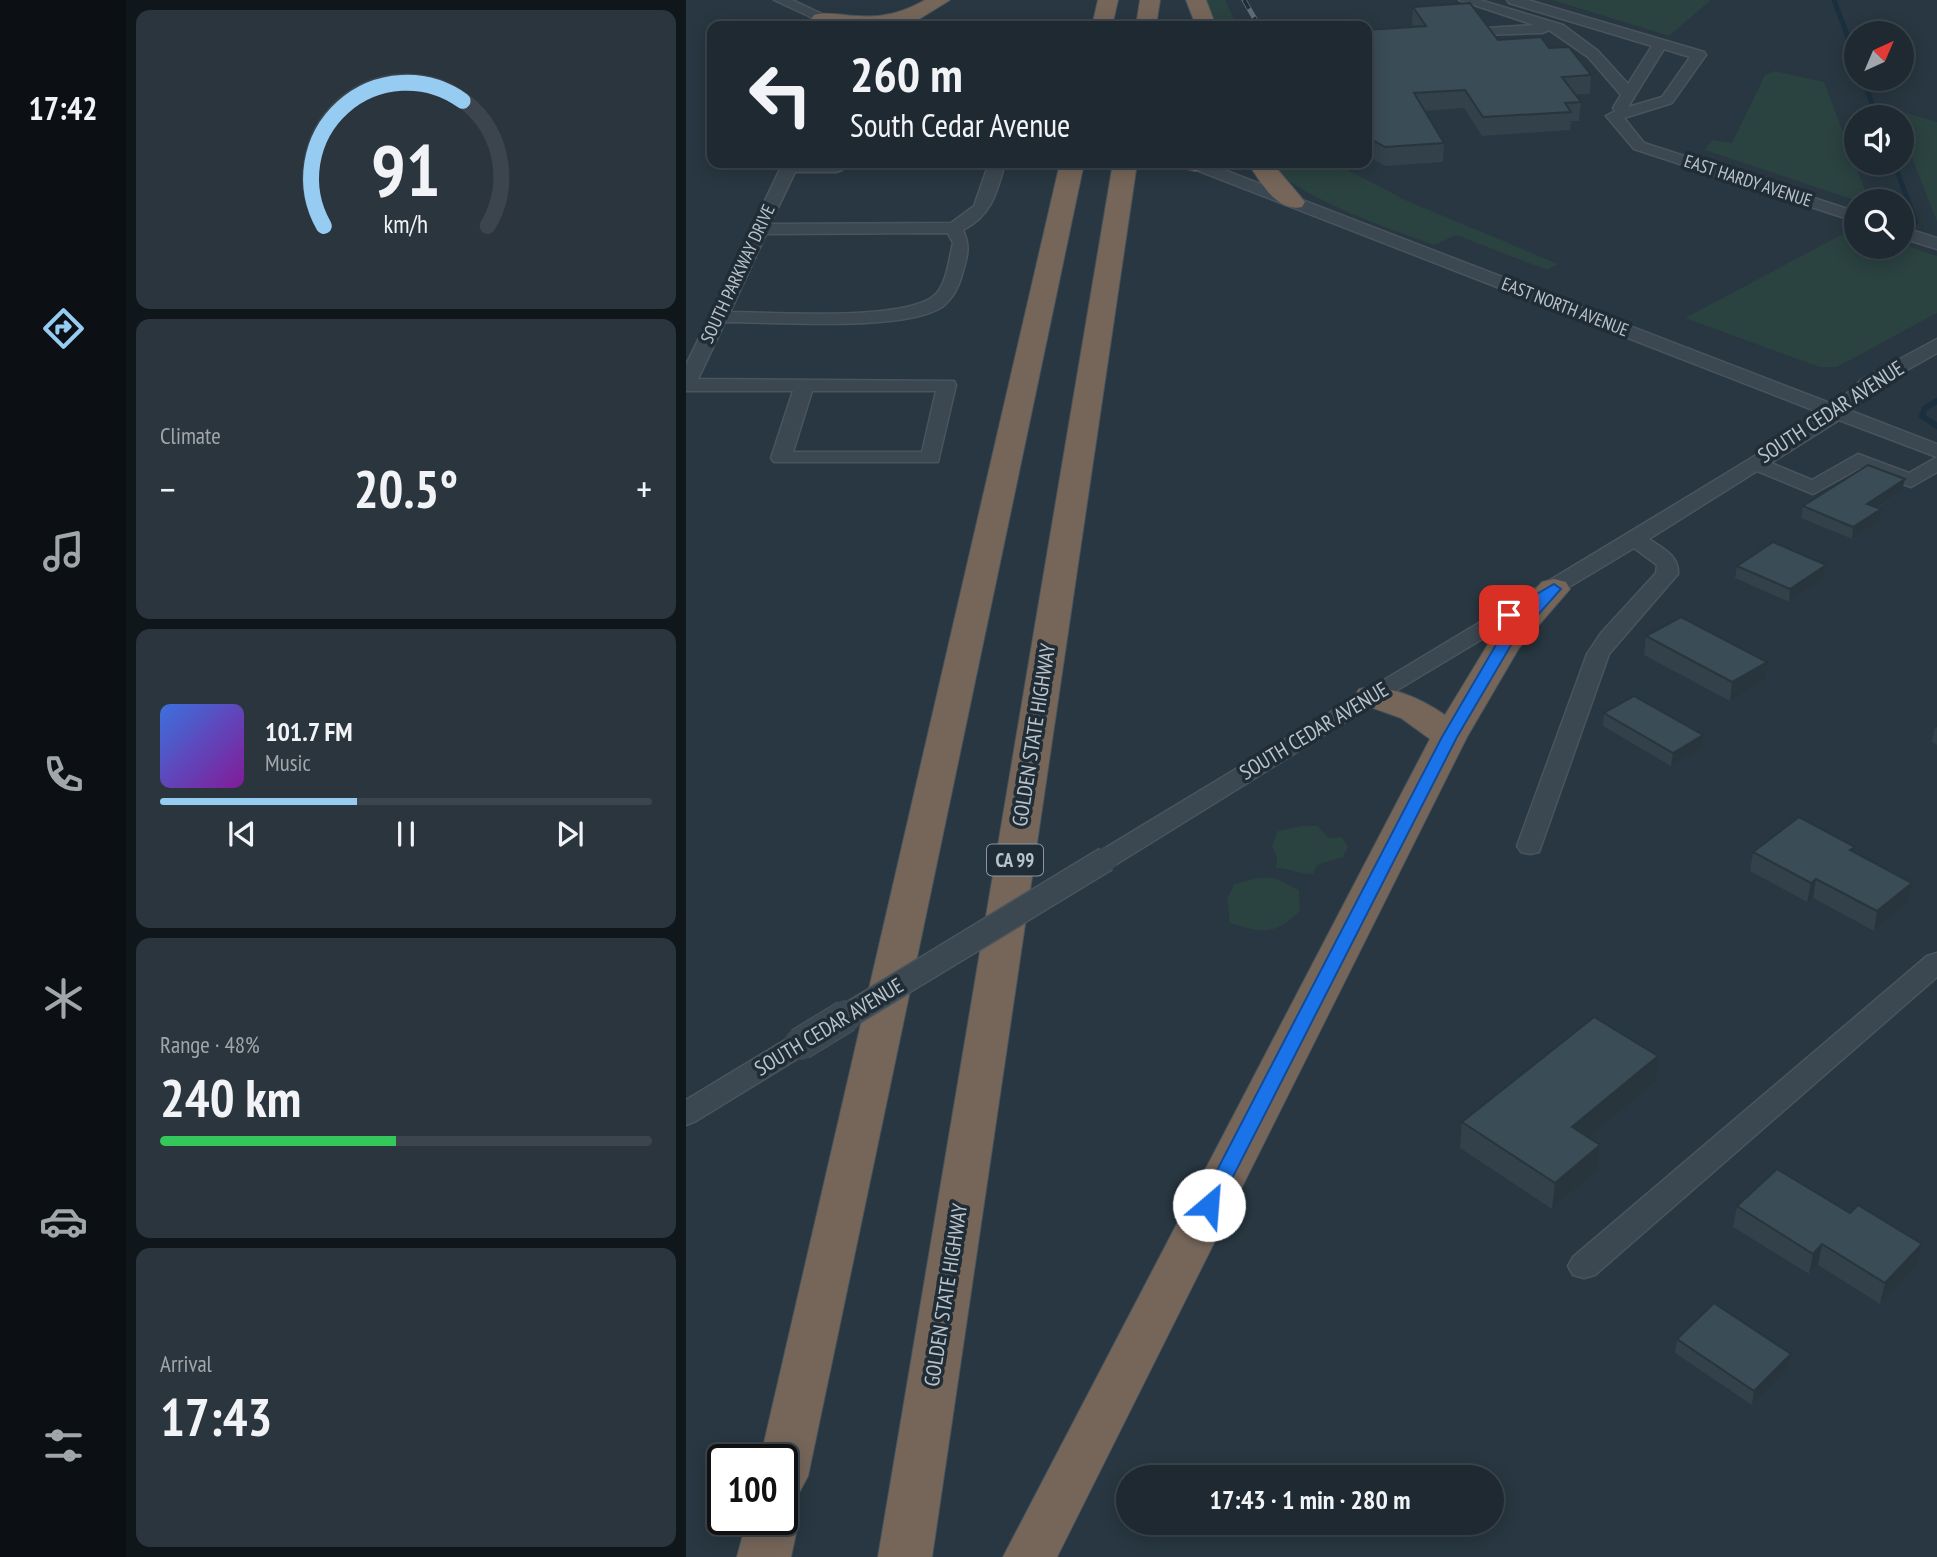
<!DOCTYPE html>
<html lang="en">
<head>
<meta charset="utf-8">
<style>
	body { margin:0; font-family:"PT Sans Narrow",sans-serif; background:#2b353d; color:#f1f3f6; height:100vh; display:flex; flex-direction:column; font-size:26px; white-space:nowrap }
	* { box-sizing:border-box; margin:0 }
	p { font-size:23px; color:#a1a6ab }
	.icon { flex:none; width:38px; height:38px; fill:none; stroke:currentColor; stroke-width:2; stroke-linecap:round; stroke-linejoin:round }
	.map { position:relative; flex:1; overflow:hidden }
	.drawer { display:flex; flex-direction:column; gap:10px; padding:10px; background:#10171b; width:560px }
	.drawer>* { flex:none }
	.banner { position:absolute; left:21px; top:21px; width:665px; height:147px; border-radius:14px; box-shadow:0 4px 18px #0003,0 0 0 2px #3c454d; background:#1e2931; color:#f1f3f6; overflow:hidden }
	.needle { width:46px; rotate:44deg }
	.fabs { position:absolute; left:1158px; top:21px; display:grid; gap:14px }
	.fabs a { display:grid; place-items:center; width:70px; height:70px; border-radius:50%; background:#1e2931; box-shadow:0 4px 18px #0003,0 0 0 2px #3c454d; font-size:35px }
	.speed { position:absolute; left:21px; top:1444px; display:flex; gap:14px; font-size:35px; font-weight:700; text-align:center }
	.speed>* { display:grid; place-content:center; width:91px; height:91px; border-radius:50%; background:#1e2931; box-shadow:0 4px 18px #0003,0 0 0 2px #3c454d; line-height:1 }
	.speed .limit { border:4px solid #111; border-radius:10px; background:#fff; color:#111 }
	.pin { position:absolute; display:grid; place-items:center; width:60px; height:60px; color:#fff; margin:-30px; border-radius:14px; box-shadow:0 4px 10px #0006 }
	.me { position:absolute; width:77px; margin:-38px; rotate:27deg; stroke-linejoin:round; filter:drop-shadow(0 0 5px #0008) }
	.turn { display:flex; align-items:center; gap:24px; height:147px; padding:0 28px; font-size:32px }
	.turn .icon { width:91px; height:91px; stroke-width:2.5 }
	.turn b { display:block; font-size:49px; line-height:60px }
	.big { font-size:52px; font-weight:700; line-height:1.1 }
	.drawer .tile { flex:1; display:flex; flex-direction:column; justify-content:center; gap:10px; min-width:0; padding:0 24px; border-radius:14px; background:#2b353d }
	.drawer .dial { align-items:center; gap:0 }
	.dial svg { height:182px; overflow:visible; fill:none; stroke:#3c454d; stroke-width:7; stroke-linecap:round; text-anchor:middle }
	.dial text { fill:#f1f3f6; stroke:none }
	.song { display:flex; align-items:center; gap:21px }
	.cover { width:84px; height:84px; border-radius:10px; background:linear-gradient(135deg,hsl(220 70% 55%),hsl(290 70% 35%)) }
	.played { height:7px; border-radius:4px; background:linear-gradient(90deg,#96cbf2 40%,#3c454d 40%) }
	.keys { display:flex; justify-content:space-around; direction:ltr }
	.heat { display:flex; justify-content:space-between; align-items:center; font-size:38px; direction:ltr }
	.charge { height:10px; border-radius:5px; background:linear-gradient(90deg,#34c759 48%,#3c454d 0) }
	.trip { position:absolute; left:430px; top:1465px; width:388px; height:70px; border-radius:35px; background:#1e2931; box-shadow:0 4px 18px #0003,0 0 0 2px #3c454d; font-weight:700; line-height:70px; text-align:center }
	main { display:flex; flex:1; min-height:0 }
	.menu { display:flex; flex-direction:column; width:126px; justify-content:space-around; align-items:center; background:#0c1014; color:#a1a6ab }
	.menu .icon { width:49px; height:49px }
	.menu .current { color:#96cbf2 }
	.menu b { font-size:32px; color:#f1f3f6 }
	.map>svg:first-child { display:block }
	.green { fill:#2a4240 }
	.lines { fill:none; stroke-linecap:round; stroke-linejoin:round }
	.stream-far1 { stroke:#1b303f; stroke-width:5 }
	.stream { stroke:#1b303f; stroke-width:6 }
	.minor-casing { stroke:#49545d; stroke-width:3 }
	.highway-casing { stroke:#47535b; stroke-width:2 }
	.minor { fill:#3c4851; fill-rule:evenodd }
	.highway { fill:#76665a; fill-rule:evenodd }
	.rail-casing { stroke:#5f6d77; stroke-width:5 }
	.rail { stroke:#212d36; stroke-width:3.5; stroke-dasharray:10; stroke-linecap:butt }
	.minor-bridge-far1-casing { stroke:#49545d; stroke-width:27; stroke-linecap:butt }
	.minor-bridge-casing { stroke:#49545d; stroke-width:34; stroke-linecap:butt }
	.minor-bridge-far1 { stroke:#3c4851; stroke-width:24 }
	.minor-bridge { stroke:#3c4851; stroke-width:32 }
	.wall { fill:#32414a }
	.shaded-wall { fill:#29353c }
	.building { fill:#3a4c56; stroke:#29353c; stroke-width:2 }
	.route { fill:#1a73e8; stroke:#114b97; stroke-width:2 }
	.labels { text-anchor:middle; stroke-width:7; stroke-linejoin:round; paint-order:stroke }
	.far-street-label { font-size:18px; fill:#b9c3cb; stroke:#212d36 }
	.shield { fill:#212d36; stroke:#8b969e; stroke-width:2 }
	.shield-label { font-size:19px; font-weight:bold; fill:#b9c3cb }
	.street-label { font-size:21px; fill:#b9c3cb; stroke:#212d36 }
</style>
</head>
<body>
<main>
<nav class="menu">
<b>17:42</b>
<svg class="icon current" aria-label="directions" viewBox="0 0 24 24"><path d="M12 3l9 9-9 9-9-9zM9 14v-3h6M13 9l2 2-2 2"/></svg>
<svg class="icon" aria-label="music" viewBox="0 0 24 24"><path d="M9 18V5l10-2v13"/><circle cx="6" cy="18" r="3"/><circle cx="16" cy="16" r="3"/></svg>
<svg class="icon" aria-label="phone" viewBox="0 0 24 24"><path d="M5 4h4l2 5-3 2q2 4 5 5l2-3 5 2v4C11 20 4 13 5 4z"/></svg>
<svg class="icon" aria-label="climate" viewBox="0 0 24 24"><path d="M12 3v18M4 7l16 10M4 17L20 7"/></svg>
<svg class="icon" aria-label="car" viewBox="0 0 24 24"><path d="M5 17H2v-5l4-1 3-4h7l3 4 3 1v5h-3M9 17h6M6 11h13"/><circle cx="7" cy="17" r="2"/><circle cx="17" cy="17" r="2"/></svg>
<svg class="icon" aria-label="filters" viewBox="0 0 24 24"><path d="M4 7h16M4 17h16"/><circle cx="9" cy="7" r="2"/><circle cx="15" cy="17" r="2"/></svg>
</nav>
<section class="drawer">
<div class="tile dial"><svg viewBox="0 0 100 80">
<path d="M14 69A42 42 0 1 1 86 69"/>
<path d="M14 69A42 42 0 0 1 75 14" stroke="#96cbf2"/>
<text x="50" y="56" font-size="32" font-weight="700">91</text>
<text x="50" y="72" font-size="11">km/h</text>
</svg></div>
<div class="tile"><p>Climate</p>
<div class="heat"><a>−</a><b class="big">20.5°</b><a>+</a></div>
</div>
<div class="tile">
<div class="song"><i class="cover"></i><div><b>101.7 FM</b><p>Music</p></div></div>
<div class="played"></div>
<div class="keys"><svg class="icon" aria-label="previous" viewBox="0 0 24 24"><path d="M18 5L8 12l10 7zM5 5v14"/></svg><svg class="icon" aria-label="pause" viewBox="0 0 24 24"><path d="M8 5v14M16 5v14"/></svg><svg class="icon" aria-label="next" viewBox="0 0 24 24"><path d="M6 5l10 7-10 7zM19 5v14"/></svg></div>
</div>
<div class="tile"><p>Range · 48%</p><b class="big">240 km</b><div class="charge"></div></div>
<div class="tile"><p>Arrival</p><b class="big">17:43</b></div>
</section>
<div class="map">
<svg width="1251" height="1557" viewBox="0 0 1251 1557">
	<rect width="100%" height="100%" fill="#283741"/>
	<g class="green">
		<polygon points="518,0 539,0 551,26 529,26"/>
		<polygon points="866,0 1025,0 983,36"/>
		<polygon points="1089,71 1138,82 1183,201 1171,201 1019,150 1026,140 1046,143 1079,75"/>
		<polygon points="1207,109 1251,122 1251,222 1216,132 1216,117 1211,117"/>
		<path d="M 586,163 L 649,163 L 719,200 L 872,264 L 861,270 L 770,235 L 748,245 C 712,232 603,195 586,163 Z"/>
		<polygon points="1168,228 1171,229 1171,247 1216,247 1216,244 1251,256 1251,313 1151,367 1133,367 999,318"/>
		<path d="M 615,826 L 632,826 L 642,838 L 656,837 L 662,847 L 657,857 L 631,865 L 627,874 C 613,874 604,869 590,868 L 591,857 L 586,846 L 592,831 Z"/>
		<path d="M 572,878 L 589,878 L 613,890 L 614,911 C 588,935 578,934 544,923 L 541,899 L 548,884 Z"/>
	</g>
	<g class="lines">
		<g class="stream-far1">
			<polyline points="1148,0 1171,61"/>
			<polyline points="1177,79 1191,117"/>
			<polyline points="1208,163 1230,222"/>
		</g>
		<polyline class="stream" points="1251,401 1239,408 1236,416 1251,426"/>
		<g class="minor-casing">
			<g id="minor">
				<polygon points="88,0 106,0 162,26 144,26"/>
				<path d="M 773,0 L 794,0 L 877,25 L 912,51 L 942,84 L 966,46 L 823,3 L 821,0 L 842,0 L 1018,52 L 1020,55 L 986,103 L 938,118 L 958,143 L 1171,212 L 1171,222 L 948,149 L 920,116 L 929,111 L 927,108 L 935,95 L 902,57 L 863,30 L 856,33 L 796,35 L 796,29 L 801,28 L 848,25 ZM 978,49 L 1004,57 L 976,97 L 942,107 Z"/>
				<path d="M 97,163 L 160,163 L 156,170 L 150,172 L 109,172 L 84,224 L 265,223 L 288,206 L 303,163 L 319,163 C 311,192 306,215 277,230 C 284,245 282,255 277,271 C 274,284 268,298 256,307 C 218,332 88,322 39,322 L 12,379 L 268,381 L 270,385 L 252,462 L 88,462 L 85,458 L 107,391 L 0,391 L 0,365 ZM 262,233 L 267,243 C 263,259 261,282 250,294 C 222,322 87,312 44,312 L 80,234 ZM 126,391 L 250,391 L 236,452 L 107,452 Z"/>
				<path d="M 498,163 L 520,163 L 1149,405 L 1175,380 L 1251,339 L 1251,353 L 1189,388 L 1165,411 L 1251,444 L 1251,457 L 1153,420 L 1085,463 L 1126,480 L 1172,454 L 1223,473 L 1251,457 L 1251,472 L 1225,487 L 1174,468 L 1127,494 L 1071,471 L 963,539 C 977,549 993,555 992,574 L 923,654 L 853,852 L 844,854 L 835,852 L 831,846 L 901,654 L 915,633 L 970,573 L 971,565 L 948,548 L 693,701 L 429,865 L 420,867 L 411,865 L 407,859 L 411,853 C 653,706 897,562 1137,414 L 500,166 Z"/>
				<polygon points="1216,227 1251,238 1251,249 1216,238"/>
				<polygon points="1251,953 1251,977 909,1275 898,1278 887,1275 882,1266 887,1257 1241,956"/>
				<polygon points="114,1034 124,1037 128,1044 124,1051 10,1121 0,1125 0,1100 104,1037"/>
			</g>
		</g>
		<g class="highway-casing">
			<g id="highway">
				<path d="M 239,0 L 264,0 L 222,26 L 146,26 L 128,23 L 125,19 L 128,15 C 142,11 158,16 173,16 C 198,18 218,12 239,0 Z"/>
				<polygon points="412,0 432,0 426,26 406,26"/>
				<polygon points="454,0 474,0 470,26 450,26"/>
				<polygon points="500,0 520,0 530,26 510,26"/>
				<polygon points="374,163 398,163 122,1476 114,1491 96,1498 96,1460 74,1460"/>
				<polygon points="427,163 451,163 246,1557 192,1557"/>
				<polygon points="498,163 533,163 529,168 509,171 501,169"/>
				<path d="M 562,163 L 586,163 L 619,202 L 616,207 C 591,213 574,181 562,163 Z"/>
				<path d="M 868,579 L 880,582 L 884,589 L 833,648 L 781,737 L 371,1557 L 317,1557 L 744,739 L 715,718 L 673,703 L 668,696 L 673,689 C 700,682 736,699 759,715 L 807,636 L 856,582 Z"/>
				<polygon points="96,1500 106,1503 113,1519 105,1557 51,1557 61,1519 96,1519"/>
			</g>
		</g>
		<use href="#minor" class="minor"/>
		<use href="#highway" class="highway"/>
		<g class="rail-casing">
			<polyline id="rail" points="558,0 573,26"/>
		</g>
		<use href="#rail" class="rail"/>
		<g class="minor-bridge-far1-casing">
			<polyline id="minor-bridge-far1" points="158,1018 420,859"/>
		</g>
		<g class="minor-bridge-casing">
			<polyline id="minor-bridge" points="114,1044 160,1016"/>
		</g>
		<use href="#minor-bridge-far1" class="minor-bridge-far1"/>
		<use href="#minor-bridge" class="minor-bridge"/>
	</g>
	<g class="wall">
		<polygon points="727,7 812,40 863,48 905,75 904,94 889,94 895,102 893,121 885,121 884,130 796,136 778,108 739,111 758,143 757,162 699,166 681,156 681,30 728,27 726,24"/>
		<polygon points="1216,491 1191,508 1193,521 1166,539 1115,518 1117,506"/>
		<polygon points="1140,565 1138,577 1103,602 1049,578 1051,566"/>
		<polygon points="960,636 1078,680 1044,701 958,655"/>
		<polygon points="918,713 1015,748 985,766 917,726"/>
		<polygon points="1251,727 1251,745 1246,742 1248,730"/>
		<polygon points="1067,852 1168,852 1226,883 1222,902 1188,931 1127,898 1121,902 1064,871"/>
		<polygon points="969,1082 903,1137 914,1145 911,1171 866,1209 774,1148 776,1122"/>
		<polygon points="1051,1206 1231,1264 1194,1304 1132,1265 1123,1274 1047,1227"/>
		<polygon points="991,1339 1105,1354 1102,1368 1066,1405 989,1353"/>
	</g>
	<g class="shaded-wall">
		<polygon points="1219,479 1216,491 1179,515 1181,504"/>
		<polygon points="1195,509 1193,521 1166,539 1167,527"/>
		<polygon points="1140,565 1138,577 1103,602 1104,589"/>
		<polygon points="1081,662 1078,680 1044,701 1046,682"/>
		<polygon points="1017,735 1015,748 985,766 987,753"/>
		<polygon points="1130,879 1127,898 1121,902 1125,883"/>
		<polygon points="1226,883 1222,902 1188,931 1191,911"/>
		<polygon points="972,1056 969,1082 884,1153 886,1127"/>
		<polygon points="914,1145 911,1171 866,1209 869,1183"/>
		<polygon points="1136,1244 1132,1265 1123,1274 1127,1254"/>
		<polygon points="1236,1244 1231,1264 1194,1304 1199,1283"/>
		<polygon points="1105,1354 1102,1368 1066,1405 1068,1391"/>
	</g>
	<g class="building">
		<polygon points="784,3 812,40 855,37 863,48 883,47 905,75 876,77 895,102 879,103 885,112 797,117 779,90 728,93 758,143 699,147 681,137 681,30 740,26 727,7"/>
		<polygon points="1182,465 1219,479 1181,504 1195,509 1167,527 1117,506"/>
		<polygon points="1087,542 1140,565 1104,589 1051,566"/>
		<polygon points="995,617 1081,662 1046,682 960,636"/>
		<polygon points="948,696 1017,735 987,753 918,713"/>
		<polygon points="1113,817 1169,847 1164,850 1226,883 1191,911 1130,879 1125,883 1067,852"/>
		<polygon points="908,1017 972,1056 886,1127 914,1145 869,1183 776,1122"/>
		<polygon points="1091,1169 1164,1213 1172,1205 1236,1244 1199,1283 1136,1244 1127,1254 1051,1206"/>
		<polygon points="1028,1303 1105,1354 1068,1391 991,1339"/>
	</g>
	<polygon class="route" points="868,584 875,589 825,645 771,737 530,1210 523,1212 516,1210 513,1205 756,737 811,643 840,612 823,620 815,615"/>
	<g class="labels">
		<g class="far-street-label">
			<text transform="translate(1062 181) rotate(18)" y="6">EAST HARDY AVENUE</text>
			<text transform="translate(52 274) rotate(-65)" y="6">SOUTH PARKWAY DRIVE</text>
			<text transform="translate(879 307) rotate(21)" y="6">EAST NORTH AVENUE</text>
		</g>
		<rect class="shield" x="301" y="844.5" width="56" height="31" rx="5"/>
		<g class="shield-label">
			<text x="329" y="867">CA 99</text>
		</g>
		<g class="street-label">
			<text transform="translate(1145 412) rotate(-33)" y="7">SOUTH CEDAR AVENUE</text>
			<text transform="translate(628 731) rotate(-31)" y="7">SOUTH CEDAR AVENUE</text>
			<text transform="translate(348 735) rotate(-81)" y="7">GOLDEN STATE HIGHWAY</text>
			<text transform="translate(143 1027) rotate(-31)" y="7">SOUTH CEDAR AVENUE</text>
			<text transform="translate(260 1295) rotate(-81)" y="7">GOLDEN STATE HIGHWAY</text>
		</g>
	</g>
</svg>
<div class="fabs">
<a><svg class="needle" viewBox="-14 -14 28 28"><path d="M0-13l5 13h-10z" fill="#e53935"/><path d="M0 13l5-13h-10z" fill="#a1a6ab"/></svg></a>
<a><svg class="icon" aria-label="sound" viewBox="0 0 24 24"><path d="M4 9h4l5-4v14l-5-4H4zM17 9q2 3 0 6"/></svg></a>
<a><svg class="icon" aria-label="search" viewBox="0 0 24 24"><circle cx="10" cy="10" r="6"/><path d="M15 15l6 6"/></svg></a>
</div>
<div class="speed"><div class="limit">100</div></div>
<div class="pin" style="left:823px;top:615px;background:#d93025"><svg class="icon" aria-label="arrive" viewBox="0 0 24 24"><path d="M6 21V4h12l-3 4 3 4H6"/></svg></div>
<svg class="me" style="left:523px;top:1205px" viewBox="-20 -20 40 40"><circle r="19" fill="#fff"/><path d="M0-13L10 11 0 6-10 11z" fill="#1a73e8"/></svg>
<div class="trip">17:43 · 1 min · 280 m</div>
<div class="banner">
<div class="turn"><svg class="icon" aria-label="left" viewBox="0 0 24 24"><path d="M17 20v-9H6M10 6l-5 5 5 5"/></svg><div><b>260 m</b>South Cedar Avenue</div></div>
</div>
</div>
</main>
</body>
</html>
